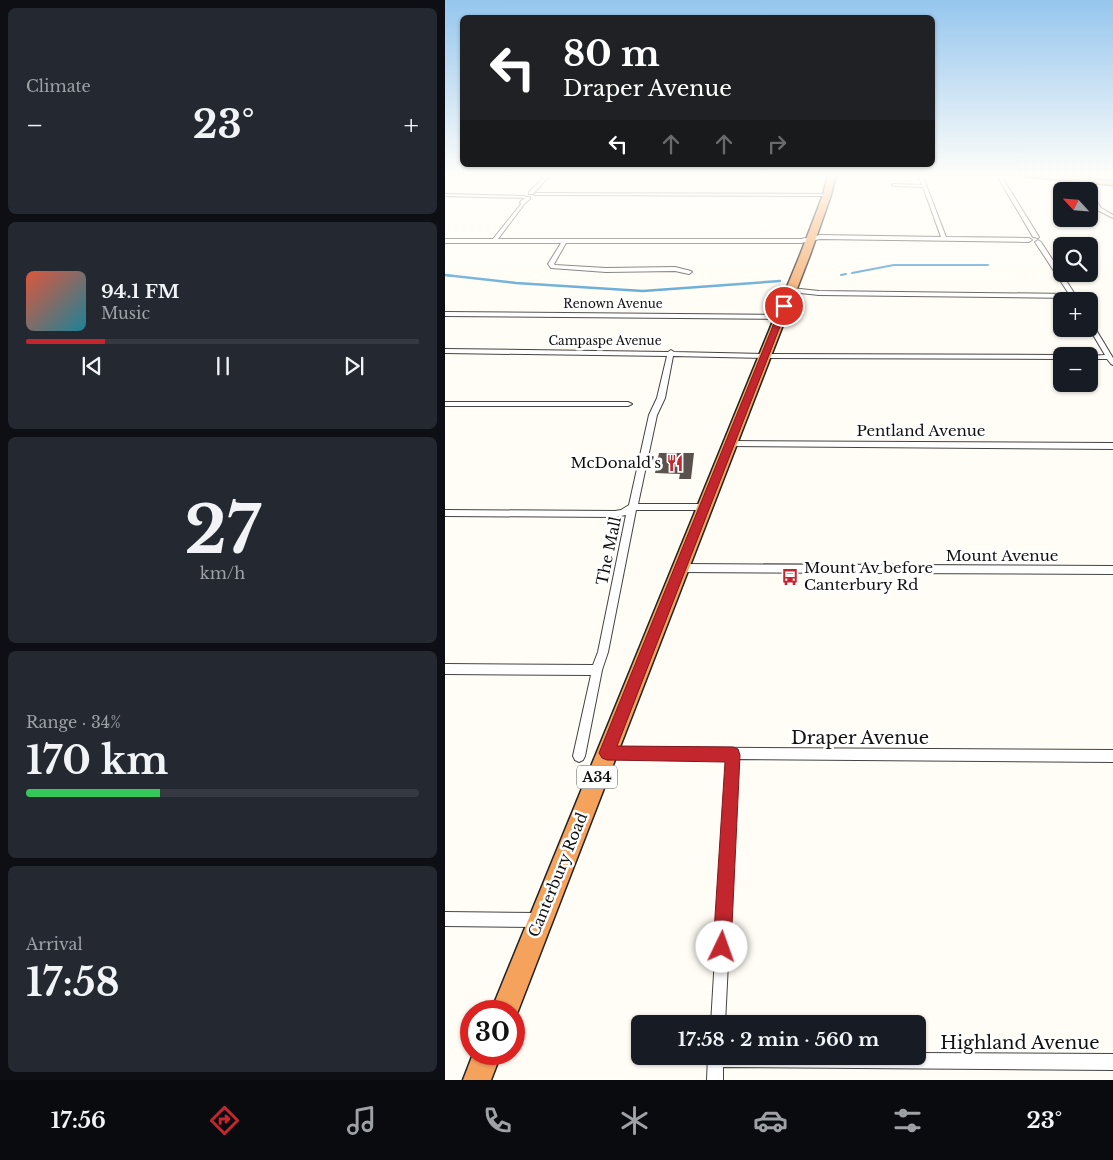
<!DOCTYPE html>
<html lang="en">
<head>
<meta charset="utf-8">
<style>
	body { margin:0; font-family:"Libre Baskerville",serif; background:#242831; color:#f1f3f6; height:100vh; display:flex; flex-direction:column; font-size:19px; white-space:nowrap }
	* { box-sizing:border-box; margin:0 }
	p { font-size:16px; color:#9ea1a6 }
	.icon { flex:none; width:28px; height:28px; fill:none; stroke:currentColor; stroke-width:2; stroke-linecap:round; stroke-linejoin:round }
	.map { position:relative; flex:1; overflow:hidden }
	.side { display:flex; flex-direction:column; gap:8px; padding:8px; background:#0d0f14; width:445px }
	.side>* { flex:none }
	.banner { position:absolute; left:15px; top:15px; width:475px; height:152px; border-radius:8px; box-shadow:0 1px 4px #0004; background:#202124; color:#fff; overflow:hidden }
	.needle { width:32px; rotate:296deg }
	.buttons { position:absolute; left:608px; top:182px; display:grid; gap:10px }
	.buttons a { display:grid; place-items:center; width:45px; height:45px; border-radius:8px; background:#171b24; box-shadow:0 1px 4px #0004; font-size:25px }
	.speed { position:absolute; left:15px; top:1000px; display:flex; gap:10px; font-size:25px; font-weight:700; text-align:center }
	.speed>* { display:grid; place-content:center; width:65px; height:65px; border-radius:50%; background:#171b24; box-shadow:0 1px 4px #0004; line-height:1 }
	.speed .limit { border:8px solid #d22; background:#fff; color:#111 }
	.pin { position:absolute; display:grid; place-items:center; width:42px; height:42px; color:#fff; margin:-21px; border:2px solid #fff; border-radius:50%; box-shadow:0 1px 5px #0007 }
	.me { position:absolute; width:55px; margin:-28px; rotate:3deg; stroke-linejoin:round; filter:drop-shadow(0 0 4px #0008) }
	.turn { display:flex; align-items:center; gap:18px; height:105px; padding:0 20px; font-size:22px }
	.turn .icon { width:65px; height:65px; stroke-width:2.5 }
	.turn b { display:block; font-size:35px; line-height:42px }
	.lanes { display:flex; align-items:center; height:48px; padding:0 20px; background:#0003; justify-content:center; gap:25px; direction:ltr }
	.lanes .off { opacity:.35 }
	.big { font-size:38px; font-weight:700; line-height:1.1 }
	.side .widget { flex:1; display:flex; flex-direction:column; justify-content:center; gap:8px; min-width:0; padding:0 18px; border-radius:8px; background:#242831 }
	.side .dial { align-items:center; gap:0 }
	.dial b { font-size:65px; line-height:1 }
	.song { display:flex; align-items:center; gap:15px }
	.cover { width:60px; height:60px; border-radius:8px; background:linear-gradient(135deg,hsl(10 70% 55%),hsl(190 70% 35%)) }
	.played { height:5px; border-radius:2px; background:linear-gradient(90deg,#c4262e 20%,#363941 20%) }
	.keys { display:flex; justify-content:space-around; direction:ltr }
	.heat { display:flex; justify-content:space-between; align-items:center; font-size:28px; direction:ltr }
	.charge { height:8px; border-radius:4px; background:linear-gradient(90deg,#34c759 34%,#363941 0) }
	.trip { position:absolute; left:186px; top:1015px; width:295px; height:50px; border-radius:8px; background:#171b24; box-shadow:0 1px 4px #0004; font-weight:700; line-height:50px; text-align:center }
	.menu { display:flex; height:80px; justify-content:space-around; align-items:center; background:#090b0e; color:#9ea1a6 }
	.menu .icon { width:35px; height:35px }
	.menu .current { color:#c4262e }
	.menu b { font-size:22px; color:#f1f3f6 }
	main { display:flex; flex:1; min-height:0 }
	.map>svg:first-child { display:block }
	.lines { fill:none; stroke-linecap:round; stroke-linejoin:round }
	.stream-far1 { stroke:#3f96cf; stroke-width:2 }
	.stream { stroke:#3f96cf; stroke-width:2.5 }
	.building { fill:#5a524d }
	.street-casing { stroke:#444; stroke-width:2 }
	.highway-casing { stroke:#222; stroke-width:3 }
	.street { fill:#fff; fill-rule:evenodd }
	.highway { fill:#f5a25d; fill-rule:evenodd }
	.route { fill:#c4262e; stroke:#7f191e }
	.labels { text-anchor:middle; stroke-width:5; stroke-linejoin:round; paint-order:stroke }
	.far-street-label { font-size:12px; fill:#111; stroke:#fff }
	.shield { fill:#fff; stroke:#585858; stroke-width:1 }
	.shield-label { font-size:14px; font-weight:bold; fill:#111 }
	.street-label { font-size:15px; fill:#111; stroke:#fff }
	.poi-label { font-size:15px; fill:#111; stroke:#fff; text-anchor:end }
	.near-street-label { font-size:18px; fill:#111; stroke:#fff }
</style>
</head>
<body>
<main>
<section class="side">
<div class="widget"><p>Climate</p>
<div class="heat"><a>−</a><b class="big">23°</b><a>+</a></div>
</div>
<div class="widget">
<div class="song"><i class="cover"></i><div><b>94.1 FM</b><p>Music</p></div></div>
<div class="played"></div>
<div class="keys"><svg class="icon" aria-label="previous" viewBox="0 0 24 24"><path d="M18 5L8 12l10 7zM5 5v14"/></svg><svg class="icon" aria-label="pause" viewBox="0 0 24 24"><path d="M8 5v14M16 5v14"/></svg><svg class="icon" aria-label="next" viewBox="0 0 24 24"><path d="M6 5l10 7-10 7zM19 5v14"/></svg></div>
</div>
<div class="widget dial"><b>27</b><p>km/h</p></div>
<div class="widget"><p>Range · 34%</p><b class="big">170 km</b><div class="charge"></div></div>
<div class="widget"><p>Arrival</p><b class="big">17:58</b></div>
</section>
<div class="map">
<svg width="668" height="1080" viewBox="0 0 668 1080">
	<rect width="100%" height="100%" fill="#fffdf5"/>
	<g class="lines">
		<g class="stream-far1">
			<polyline points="407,273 449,265 543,265"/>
			<polyline points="0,275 9,276"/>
			<polyline points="396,275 401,274"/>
		</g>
		<polyline class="stream" points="0,275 71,283 198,291 335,281"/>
	</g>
	<polygon class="building" points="214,453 249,453 246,479 234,479 235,474 210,473"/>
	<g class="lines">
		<g class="street-casing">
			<g id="street">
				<polygon points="102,174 106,174 88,194 84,194 84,192"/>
				<polygon points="473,174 477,174 501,237 584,238 587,240 584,242 375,239 356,243 121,243 109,264 110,265 161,268 230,267 246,271 247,272 244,274 230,271 161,272 106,268 103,264 116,243 0,243 0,239 48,239 76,204 75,202 80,198 0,196 0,194 79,196 81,197 85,197 85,199 80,203 53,239 356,239 375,235 496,237 478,187 449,186 447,185 449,184 477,185"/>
				<polygon points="551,174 555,174 594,237 593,238 588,237"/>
				<polygon points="91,193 382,194 384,195 382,196 89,195"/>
				<polygon points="644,194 647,194 656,208 668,215 668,218 652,210 644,197"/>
				<polygon points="593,240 596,242 633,299 632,300 628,300 626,298 374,295 346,292 343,290 346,288 374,291 624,294 590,242"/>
				<polygon points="0,312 335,315 338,317 335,319 0,316"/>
				<polygon points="644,321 647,323 668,358 668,365 666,364 662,359 644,359 644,356 641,356 660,355 644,328"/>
				<polygon points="0,349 223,352 226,350 229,352 323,354 616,355 619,356 616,356 616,359 319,358 228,356 220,398 212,415 193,504 259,504 263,507 259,510 191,510 163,652 157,670 140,756 138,760 134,762 130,760 128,756 146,675 0,674 0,664 148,665 153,652 181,515 170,517 0,516 0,510 170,511 176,510 184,505 204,415 212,398 222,356 0,353"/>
				<polygon points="0,402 183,402 187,404 183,406 0,406"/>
				<polygon points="284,441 668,443 668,449 281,446 280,444"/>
				<polygon points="236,564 668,566 668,574 236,572 233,571 231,568 233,565"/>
				<polygon points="162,747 668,750 668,762 293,759 280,1024 266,1024 282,759 162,759 158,757 156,753 158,749"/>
				<polygon points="0,912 93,913 98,915 100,920 98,925 93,927 0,926"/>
				<polygon points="472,1053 668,1054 668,1070 278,1067 278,1080 262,1080 263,1056 472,1056"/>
			</g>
		</g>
		<g class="highway-casing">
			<g id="highway">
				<polygon points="383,174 391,174 386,195 365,255 73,1011 69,1020 69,1011 46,1011 355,255 378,195"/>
				<polygon points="573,174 600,174 668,181 668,185 577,176"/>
				<polygon points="28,1054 56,1054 46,1080 18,1080"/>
			</g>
		</g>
		<use href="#street" class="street"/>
		<use href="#highway" class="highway"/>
	</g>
	<linearGradient id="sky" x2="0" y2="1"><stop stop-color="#95c6ee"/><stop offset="0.54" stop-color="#fffefa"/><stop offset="1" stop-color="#fffefa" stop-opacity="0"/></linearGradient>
	<rect width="668" height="325" fill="url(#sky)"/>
	<polygon class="route" points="339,303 343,306 172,746 288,747 293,749 295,755 286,947 283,953 277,956 271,953 268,947 280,762 162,760 157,758 154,753 336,306"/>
	<defs>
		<g id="restaurant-bare" transform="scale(1.35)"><path d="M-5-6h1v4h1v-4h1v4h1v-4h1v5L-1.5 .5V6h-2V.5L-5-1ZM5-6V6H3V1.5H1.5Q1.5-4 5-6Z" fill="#c4262e" stroke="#fff" stroke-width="2.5" paint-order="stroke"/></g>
		<g id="bus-bare" transform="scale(1.35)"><path d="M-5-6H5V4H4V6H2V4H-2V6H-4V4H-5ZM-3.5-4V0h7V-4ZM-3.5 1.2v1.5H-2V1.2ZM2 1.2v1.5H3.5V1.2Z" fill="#c4262e" stroke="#fff" stroke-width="2.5" paint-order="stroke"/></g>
	</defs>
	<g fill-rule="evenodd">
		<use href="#restaurant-bare" x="230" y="463"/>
		<use href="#bus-bare" x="345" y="577"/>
	</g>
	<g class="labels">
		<g class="far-street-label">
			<text x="168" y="308">Renown Avenue</text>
			<text x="160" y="345">Campaspe Avenue</text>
		</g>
		<rect class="shield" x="132" y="765.5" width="40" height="23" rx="4"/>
		<g class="shield-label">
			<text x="152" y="782">A34</text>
		</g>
		<g class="street-label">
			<text x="476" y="436">Pentland Avenue</text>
			<text transform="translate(164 551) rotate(-78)" y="5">The Mall</text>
			<text x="557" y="561">Mount Avenue</text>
			<text transform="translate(113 875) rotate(-68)" y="5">Canterbury Road</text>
		</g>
		<g class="poi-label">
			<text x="216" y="468">McDonald's</text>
			<text x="359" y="573" text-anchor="start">Mount Av before<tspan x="359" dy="17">Canterbury Rd</tspan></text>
		</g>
		<g class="near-street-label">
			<text x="415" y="744">Draper Avenue</text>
			<text x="575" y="1049">Highland Avenue</text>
		</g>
	</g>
</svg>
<div class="buttons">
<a><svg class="needle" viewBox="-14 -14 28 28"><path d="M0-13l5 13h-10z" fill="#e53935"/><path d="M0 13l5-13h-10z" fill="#9ea1a6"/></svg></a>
<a><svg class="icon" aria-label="search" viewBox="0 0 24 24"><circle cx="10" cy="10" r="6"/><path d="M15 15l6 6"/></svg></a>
<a>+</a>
<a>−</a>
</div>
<div class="speed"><div class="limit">30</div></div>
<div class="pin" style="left:339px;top:306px;background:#d93025"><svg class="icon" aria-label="arrive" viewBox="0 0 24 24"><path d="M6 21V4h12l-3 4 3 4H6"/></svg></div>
<svg class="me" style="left:277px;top:947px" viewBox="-20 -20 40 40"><circle r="19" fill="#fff"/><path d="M0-13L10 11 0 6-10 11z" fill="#c4262e"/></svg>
<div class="trip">17:58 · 2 min · 560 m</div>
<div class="banner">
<div class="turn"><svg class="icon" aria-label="left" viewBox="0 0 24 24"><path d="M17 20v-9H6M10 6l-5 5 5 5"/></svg><div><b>80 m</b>Draper Avenue</div></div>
<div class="lanes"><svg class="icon" aria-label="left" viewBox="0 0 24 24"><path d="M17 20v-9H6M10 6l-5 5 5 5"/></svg><svg class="icon off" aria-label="ahead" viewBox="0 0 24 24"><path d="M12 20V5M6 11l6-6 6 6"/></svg><svg class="icon off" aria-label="ahead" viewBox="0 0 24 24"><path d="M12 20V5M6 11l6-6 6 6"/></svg><svg class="icon off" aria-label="right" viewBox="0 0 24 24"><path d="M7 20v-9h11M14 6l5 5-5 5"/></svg></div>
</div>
</div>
</main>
<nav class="menu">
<b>17:56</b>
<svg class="icon current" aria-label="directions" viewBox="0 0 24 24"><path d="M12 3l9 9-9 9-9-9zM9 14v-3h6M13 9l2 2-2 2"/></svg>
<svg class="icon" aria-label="music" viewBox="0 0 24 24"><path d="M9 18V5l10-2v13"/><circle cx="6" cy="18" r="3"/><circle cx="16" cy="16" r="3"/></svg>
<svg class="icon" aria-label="phone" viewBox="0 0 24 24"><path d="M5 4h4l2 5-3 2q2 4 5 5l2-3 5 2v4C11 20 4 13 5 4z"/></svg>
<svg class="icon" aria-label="climate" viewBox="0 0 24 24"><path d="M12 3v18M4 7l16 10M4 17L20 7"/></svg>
<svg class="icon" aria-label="car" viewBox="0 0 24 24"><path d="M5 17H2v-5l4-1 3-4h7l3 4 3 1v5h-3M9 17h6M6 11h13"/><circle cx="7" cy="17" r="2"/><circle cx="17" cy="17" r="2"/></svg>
<svg class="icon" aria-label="filters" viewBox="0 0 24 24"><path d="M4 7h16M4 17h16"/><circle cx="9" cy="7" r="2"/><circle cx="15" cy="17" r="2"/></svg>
<b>23°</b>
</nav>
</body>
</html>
